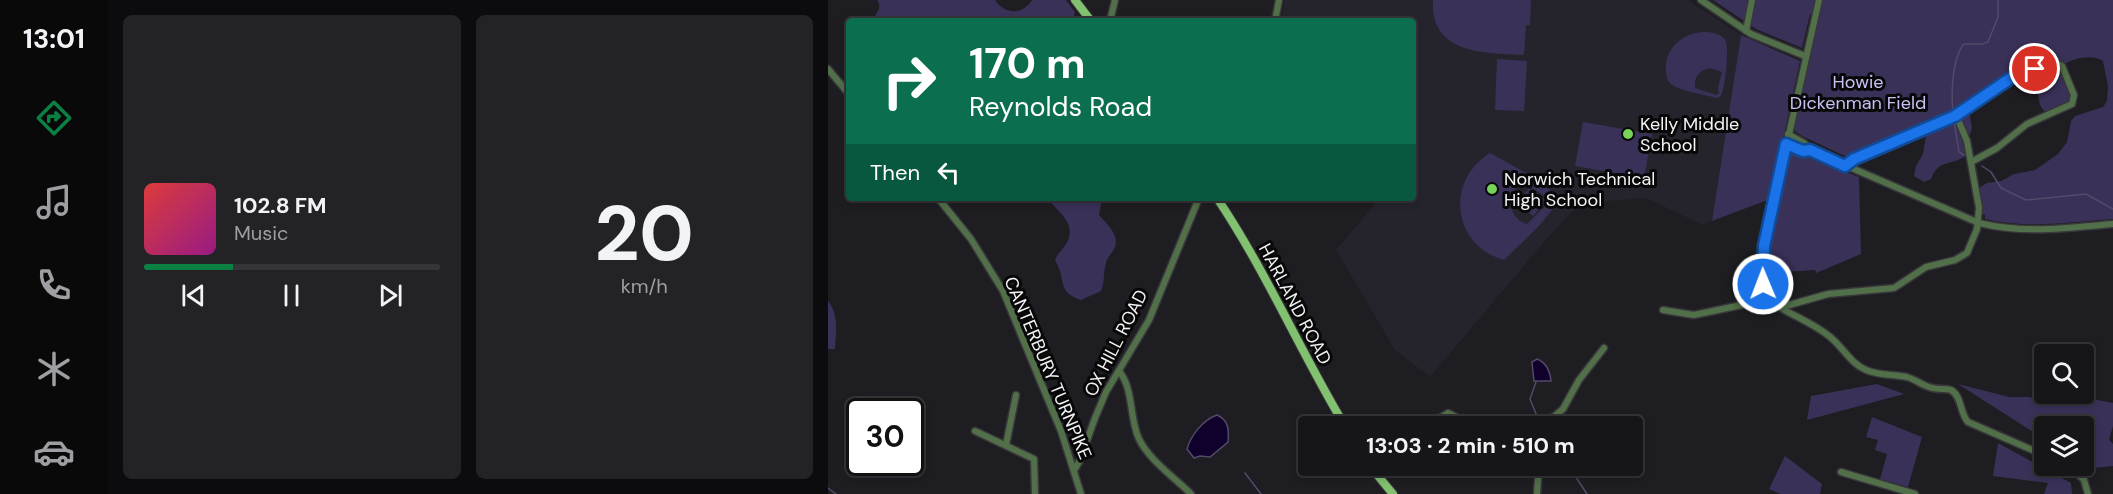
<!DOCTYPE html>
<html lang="en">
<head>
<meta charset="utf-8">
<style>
	body { margin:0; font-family:"DM Sans",sans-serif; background:#232326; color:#f1f3f6; height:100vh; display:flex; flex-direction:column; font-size:22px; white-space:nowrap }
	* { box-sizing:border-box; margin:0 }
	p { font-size:20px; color:#9e9fa2 }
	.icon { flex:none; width:33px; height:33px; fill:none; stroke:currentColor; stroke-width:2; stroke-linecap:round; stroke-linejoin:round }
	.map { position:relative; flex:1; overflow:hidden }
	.sheet { display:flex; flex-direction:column; gap:15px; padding:15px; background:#0c0c0e; width:720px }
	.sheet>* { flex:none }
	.banner { position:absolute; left:18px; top:18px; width:570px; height:183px; border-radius:6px; box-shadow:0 3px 9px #0003,0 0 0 2px #353538; background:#0b6e4f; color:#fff; overflow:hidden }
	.controls { position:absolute; left:1206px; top:344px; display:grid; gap:12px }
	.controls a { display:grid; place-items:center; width:60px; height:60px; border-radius:6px; background:#161619; box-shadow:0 3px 9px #0003,0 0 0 2px #353538; font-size:30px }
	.speed { position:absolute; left:18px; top:398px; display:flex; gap:12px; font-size:30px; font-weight:700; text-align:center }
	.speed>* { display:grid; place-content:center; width:78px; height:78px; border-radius:50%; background:#161619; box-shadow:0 3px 9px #0003,0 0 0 2px #353538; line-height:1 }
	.speed .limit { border:3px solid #111; border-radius:9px; background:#fff; color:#111 }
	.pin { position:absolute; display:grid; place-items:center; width:51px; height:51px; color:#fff; margin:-26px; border:3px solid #fff; border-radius:50%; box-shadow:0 2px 6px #0007 }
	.me { position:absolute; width:66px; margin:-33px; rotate:359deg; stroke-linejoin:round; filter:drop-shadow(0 0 4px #0008) }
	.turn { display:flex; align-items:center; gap:21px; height:126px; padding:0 24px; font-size:27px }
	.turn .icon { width:78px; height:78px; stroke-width:2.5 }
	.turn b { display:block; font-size:42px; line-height:51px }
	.then { display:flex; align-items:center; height:57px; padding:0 24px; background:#0003; gap:12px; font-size:22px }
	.sheet .tile { flex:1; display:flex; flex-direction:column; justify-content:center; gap:9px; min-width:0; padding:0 21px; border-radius:9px; background:#232326 }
	.sheet .dial { align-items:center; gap:0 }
	.dial b { font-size:78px; line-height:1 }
	.song { display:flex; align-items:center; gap:18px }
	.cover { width:72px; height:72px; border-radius:9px; background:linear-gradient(135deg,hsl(0 70% 55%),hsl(310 70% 35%)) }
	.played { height:6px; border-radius:3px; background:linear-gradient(90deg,#0b8043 30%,#353538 30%) }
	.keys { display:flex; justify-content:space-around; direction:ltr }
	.sheet .tiles { flex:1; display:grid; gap:15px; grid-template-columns:repeat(2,1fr) }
	.trip { position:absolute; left:470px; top:416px; width:345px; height:60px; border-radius:6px; background:#161619; box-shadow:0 3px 9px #0003,0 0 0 2px #353538; font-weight:700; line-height:60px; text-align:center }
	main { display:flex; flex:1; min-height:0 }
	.tab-bar { display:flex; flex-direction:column; width:108px; justify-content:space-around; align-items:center; background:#09090a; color:#9e9fa2 }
	.tab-bar .icon { width:42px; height:42px }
	.tab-bar .selected { color:#0b8043 }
	.tab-bar b { font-size:27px; color:#f1f3f6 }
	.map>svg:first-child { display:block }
	.built { fill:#25242d }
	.green { fill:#3a3158; fill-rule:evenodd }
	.water { fill:#0f002c; stroke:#544969; stroke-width:1.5 }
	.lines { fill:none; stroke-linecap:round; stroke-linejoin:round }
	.stream { stroke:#544969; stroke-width:1.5 }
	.minor-casing { stroke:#38373b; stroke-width:9 }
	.major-casing { stroke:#38373b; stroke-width:10 }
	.minor { stroke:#516f48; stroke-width:6 }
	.major { stroke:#82c16f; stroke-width:8 }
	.route-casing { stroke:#114b97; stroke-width:15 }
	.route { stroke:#1a73e8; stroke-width:10 }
	.poi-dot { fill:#77d259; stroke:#080809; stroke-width:2 }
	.labels { text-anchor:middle; stroke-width:6; stroke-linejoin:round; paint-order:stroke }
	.park-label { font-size:18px; fill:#c9c0f4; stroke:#080809 }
	.poi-label { font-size:18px; fill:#f4f4f7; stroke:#080809; text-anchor:start }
	.street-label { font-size:18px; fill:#f4f4f7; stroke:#080809 }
</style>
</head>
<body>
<main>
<nav class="tab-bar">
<b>13:01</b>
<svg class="icon selected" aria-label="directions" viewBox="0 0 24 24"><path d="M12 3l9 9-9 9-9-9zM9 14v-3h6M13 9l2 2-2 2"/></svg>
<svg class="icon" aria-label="music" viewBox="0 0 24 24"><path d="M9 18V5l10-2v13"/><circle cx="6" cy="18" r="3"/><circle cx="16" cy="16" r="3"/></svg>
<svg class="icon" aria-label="phone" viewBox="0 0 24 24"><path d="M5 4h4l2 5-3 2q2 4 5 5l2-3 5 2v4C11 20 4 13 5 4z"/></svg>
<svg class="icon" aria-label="climate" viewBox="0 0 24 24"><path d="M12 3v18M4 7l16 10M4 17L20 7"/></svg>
<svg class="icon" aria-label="car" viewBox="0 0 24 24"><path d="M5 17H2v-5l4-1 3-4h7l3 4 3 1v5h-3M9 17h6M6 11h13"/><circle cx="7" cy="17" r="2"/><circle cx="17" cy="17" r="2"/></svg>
</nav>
<section class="sheet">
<div class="tiles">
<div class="tile">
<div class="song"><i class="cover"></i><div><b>102.8 FM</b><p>Music</p></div></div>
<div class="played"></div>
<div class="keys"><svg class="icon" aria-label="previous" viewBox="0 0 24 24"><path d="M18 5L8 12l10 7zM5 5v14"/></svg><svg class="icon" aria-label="pause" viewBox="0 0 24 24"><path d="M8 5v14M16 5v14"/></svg><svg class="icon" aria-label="next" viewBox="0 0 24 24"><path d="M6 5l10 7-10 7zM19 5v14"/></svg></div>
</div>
<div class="tile dial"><b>20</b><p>km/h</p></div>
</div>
</section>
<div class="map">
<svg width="1285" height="494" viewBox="0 0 1285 494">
	<rect width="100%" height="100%" fill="#1e1d21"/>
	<polygon class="built" points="457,0 860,0 913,35 884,221 875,225 818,198 752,203 715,243 602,377 567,350 508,250 547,204 544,198 585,198 585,21 453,21"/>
	<g class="green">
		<path d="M 49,0 L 167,0 C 177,15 195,15 204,0 L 238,0 L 247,12 L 245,19 L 242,21 L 43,21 C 48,14 55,8 49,0 Z"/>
		<path d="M 605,0 L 703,0 L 702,25 L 698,25 L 696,53 L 695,55 C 655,53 602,54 605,0 Z"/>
		<path d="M 885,0 L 1285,0 L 1285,219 C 1242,222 1200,229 1157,219 L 1157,215 L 1151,213 L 1146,191 L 1159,183 L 1173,181 L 1186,174 L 1207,170 L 1230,154 L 1239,142 L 1243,121 L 1247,116 L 1275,107 L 1279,101 L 1280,86 L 1275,61 C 1263,54 1246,58 1235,65 L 1245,96 C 1239,106 1227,109 1216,111 L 1212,105 L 1206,80 L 1185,75 L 1177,77 L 1157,90 L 1140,105 L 1144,128 L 1138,146 L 1139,154 L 1136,157 C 1121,166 1111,159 1103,179 L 1096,182 L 1086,176 L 1088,166 L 1095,154 L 1098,136 L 1087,128 L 1019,157 L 974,136 L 967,131 L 966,124 L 990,17 L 982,14 L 974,48 L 928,29 Z"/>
		<path d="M 877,32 C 884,32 895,34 898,42 C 901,49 897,90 893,95 C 892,97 890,97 889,98 C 877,95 852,91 843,84 C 839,81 838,75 838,71 C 836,48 856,32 877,32 ZM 882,68 L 894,72 L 890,88 L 891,93 L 888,95 L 867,88 C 866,77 871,70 882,68 Z"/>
		<polygon points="913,35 972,61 942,199 884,221"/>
		<polygon points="669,59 699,61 696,111 667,110"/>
		<polygon points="755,122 824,134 816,178 747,166"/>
		<path d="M 662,153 L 705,177 L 730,196 L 731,201 L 711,226 L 676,260 C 624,245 617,181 662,153 ZM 694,182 L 723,200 L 699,224 C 679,218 678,193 694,182 Z"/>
		<polygon points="964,154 971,154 1031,177 1033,254 988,273 987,270 937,273 938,248 958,159"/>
		<polygon points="701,189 716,199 717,202 705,216 690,204 690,200"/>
		<path d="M 220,198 L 274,198 L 271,215 C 280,225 294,237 285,251 C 282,255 279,258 278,263 C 275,273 277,282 273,291 L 253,300 C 228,292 239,280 227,260 C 230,252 237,248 240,240 C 248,222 228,211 220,198 Z"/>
		<path d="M 0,301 C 11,314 8,333 7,349 L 0,349 Z"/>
		<polygon points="1049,384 1076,394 979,420 983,396"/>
		<polygon points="1130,384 1181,397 1201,397 1229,404 1232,393 1285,403 1285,426 1281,440 1285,444 1285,466 1266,468 1256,462 1256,426 1216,426 1216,439"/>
		<polygon points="1044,417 1094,437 1080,487 1052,479 1059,454 1047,450 1050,440 1038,437"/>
		<polygon points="1170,443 1243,483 1244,494 1216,494 1220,483 1165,476"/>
		<polygon points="957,456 994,484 992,494 952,494 941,489"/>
	</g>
	<g class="water">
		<path d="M 709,359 C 719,363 722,371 723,381 L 706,381 L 704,362 Z"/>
		<path d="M 389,415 C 401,420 401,431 400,442 L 382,457 L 372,456 L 366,458 L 359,449 C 363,435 375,420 389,415 Z"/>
	</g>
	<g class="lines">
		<g class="stream">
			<path d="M 1125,112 C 1123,94 1124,58 1136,44 L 1154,44 L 1160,42 L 1170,17 L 1170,0"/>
			<polyline points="1126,121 1131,152 1136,155"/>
			<polyline points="1154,166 1163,172 1173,188 1198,200 1258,194 1285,209"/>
			<polyline points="708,382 702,399 709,416 713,421"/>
			<polyline points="740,465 759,494"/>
			<polyline points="417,473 433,494"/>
			<polyline points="0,488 8,494"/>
		</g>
		<g class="minor-casing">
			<g id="minor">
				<polyline points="873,0 923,34 977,56"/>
				<path d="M 991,0 L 936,246 C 926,316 958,303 1001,336 C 1015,347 1022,363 1038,370 C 1052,376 1066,374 1079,377 C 1089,380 1096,387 1105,388 C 1111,390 1118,388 1123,390 C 1134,396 1132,414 1140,422 L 1216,455"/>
				<polyline points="282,21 287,0"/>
				<polyline points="447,21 451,0"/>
				<polyline points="918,31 924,0"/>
				<polyline points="0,69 21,94"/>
				<path d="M 960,134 L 976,143 L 982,150 L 1151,223 C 1196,234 1239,228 1285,224"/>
				<polyline points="958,144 973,151 982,150"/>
				<polyline points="1017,166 1026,159 1123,118 1183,78 1226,62 1234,66 1246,95 1244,104 1199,124 1169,148 1143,162"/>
				<polyline points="110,198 143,239 175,291 233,431 253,494"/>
				<polyline points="954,307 1000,294 1066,288 1098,267 1127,260 1139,253 1149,229 1151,208 1139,141 1128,115"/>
				<polyline points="835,310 866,315 942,299"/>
				<path d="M 291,371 C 306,389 301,418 311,439 C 322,461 346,477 363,494"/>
				<polyline points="630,419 637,419 657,426"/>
				<polyline points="611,426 612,418 620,413 628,417 630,426"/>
				<polyline points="715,426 735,409 751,380 776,348"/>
				<polyline points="147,431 206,459 207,494"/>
				<polyline points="178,445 188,395"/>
				<polyline points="1241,465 1256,480 1260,494"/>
				<polyline points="247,469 252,460 267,418 278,392 321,320 371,198"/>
				<polyline points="1013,472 1087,494"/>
				<polyline points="709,494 711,465"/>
			</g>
		</g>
		<g class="major-casing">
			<g id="major">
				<polyline points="247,0 263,21"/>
				<path d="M 389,198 C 438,271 472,351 517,426"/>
				<polyline points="541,465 565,494"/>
			</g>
		</g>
		<use href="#minor" class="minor"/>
		<use href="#major" class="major"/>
	</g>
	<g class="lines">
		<g class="route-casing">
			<polyline id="route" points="935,284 936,246 958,144 975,151 982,150 1017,166 1026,159 1127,116 1183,78 1207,69"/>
		</g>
		<use href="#route" class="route"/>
	</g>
	<g class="poi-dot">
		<circle cx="800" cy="134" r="6"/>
		<circle cx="664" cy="189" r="6"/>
	</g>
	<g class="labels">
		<g class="park-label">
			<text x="1030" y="88">Howie<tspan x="1030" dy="21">Dickenman Field</tspan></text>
		</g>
		<g class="poi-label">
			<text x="812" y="130">Kelly Middle<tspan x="812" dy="21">School</tspan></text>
			<text x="676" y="185">Norwich Technical<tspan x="676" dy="21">High School</tspan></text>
		</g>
		<g class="street-label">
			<text transform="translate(467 304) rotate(62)" y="6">HARLAND ROAD</text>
			<text transform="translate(288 343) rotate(-63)" y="6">OX HILL ROAD</text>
			<text transform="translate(220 368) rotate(67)" y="6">CANTERBURY TURNPIKE</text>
		</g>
	</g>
</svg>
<div class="controls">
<a><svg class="icon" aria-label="search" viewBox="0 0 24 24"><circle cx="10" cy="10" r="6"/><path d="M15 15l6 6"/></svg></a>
<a><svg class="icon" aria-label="layers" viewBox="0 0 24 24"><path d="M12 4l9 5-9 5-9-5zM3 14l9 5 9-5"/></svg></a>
</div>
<div class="speed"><div class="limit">30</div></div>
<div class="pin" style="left:1207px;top:69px;background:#d93025"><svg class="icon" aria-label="arrive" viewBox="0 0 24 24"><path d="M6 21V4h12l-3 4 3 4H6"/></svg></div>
<svg class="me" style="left:935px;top:284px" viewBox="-20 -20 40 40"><circle r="17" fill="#1a73e8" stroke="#fff" stroke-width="3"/><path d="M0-11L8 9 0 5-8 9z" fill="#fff"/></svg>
<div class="trip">13:03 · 2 min · 510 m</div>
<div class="banner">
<div class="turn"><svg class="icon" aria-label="right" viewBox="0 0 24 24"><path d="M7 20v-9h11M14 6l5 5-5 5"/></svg><div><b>170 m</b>Reynolds Road</div></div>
<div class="then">Then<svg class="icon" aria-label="left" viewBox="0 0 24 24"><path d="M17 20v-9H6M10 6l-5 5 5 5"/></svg></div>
</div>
</div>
</main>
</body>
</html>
